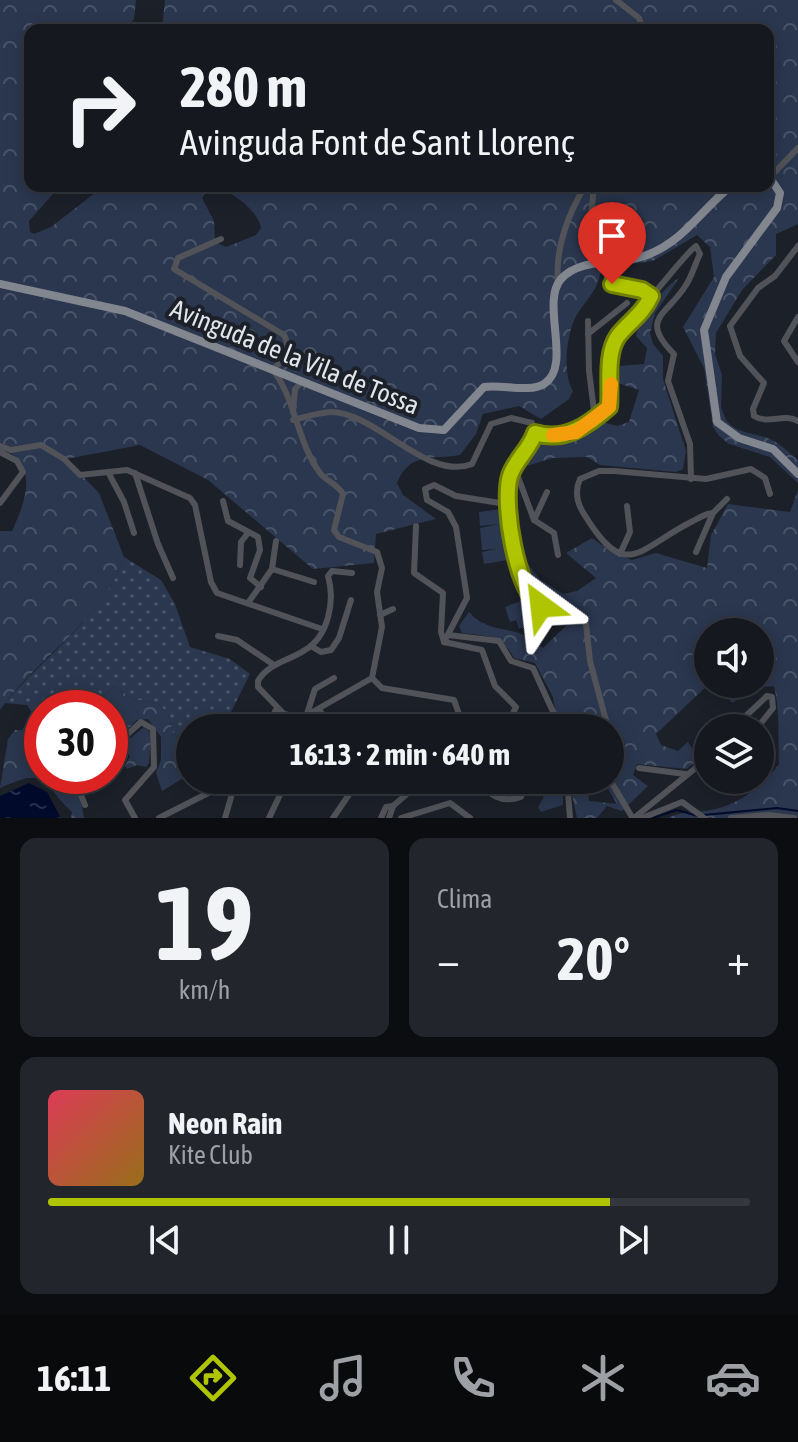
<!DOCTYPE html>
<html lang="es">
<head>
<meta charset="utf-8">
<style>
	body { margin:0; font-family:"Asap Condensed",sans-serif; background:#22252c; color:#f1f3f6; height:100vh; display:flex; flex-direction:column; font-size:30px; white-space:nowrap }
	* { box-sizing:border-box; margin:0 }
	p { font-size:26px; color:#9da0a4 }
	.icon { flex:none; width:44px; height:44px; fill:none; stroke:currentColor; stroke-width:2; stroke-linecap:round; stroke-linejoin:round }
	.map { position:relative; height:818px; overflow:hidden }
	.details { display:flex; flex-direction:column; gap:20px; padding:20px; background:#0c0d11; flex:1 }
	.details>* { flex:none }
	.banner { position:absolute; left:24px; top:24px; width:750px; height:168px; border-radius:16px; box-shadow:0 4px 20px #0003,0 0 0 2px #34373d; background:#15181f; color:#f1f3f6; overflow:hidden }
	.fabs { position:absolute; left:694px; top:618px; display:grid; gap:16px }
	.fabs a { display:grid; place-items:center; width:80px; height:80px; border-radius:50%; background:#15181f; box-shadow:0 4px 20px #0003,0 0 0 2px #34373d; font-size:40px }
	.speed { position:absolute; left:24px; top:690px; display:flex; gap:16px; font-size:40px; font-weight:700; text-align:center }
	.speed>* { display:grid; place-content:center; width:104px; height:104px; border-radius:50%; background:#15181f; box-shadow:0 4px 20px #0003,0 0 0 2px #34373d; line-height:1 }
	.speed .limit { border:12px solid #d22; background:#fff; color:#111 }
	.pin { position:absolute; display:grid; place-items:center; width:68px; height:68px; color:#fff; margin:-82px -34px; border-radius:50% 50% 50% 0; rotate:-45deg; box-shadow:0 0 8px #0007 }
	.pin .icon { rotate:45deg }
	.me { position:absolute; width:88px; margin:-44px; rotate:330deg; stroke-linejoin:round; filter:drop-shadow(0 0 6px #0008) }
	.turn { display:flex; align-items:center; gap:28px; height:168px; padding:0 24px; font-size:36px }
	.turn .icon { width:104px; height:104px; stroke-width:2.5 }
	.turn b { display:block; font-size:56px; line-height:68px }
	.big { font-size:60px; font-weight:700; line-height:1.1 }
	.details .widget { flex:1; display:flex; flex-direction:column; justify-content:center; gap:12px; min-width:0; padding:0 28px; border-radius:16px; background:#22252c }
	.details .dial { align-items:center; gap:0 }
	.dial b { font-size:104px; line-height:1 }
	.song { display:flex; align-items:center; gap:24px }
	.cover { width:96px; height:96px; border-radius:12px; background:linear-gradient(135deg,hsl(350 70% 55%),hsl(40 70% 35%)) }
	.played { height:8px; border-radius:4px; background:linear-gradient(90deg,#b0c501 80%,#34373d 80%) }
	.keys { display:flex; justify-content:space-around; direction:ltr }
	.heat { display:flex; justify-content:space-between; align-items:center; font-size:44px; direction:ltr }
	.details .tiles { flex:1; display:grid; gap:20px; grid-template-columns:1fr 1fr }
	.widget:last-child { grid-column:span 2 }
	.trip { position:absolute; left:176px; top:714px; width:448px; height:80px; border-radius:40px; background:#15181f; box-shadow:0 4px 20px #0003,0 0 0 2px #34373d; font-weight:700; line-height:80px; text-align:center }
	.dock { display:flex; height:128px; justify-content:space-around; align-items:center; background:#080a0c; color:#9da0a4 }
	.dock .icon { width:56px; height:56px }
	.dock .on { color:#b0c501 }
	.dock b { font-size:36px; color:#f1f3f6 }
	.map>svg:first-child { display:block }
	.grass { fill:url(#grass-dots) }
	.forest { fill:url(#forest-crowns); fill-rule:evenodd }
	.pitch { fill:#2b374f }
	.water { fill:url(#water-ripples) }
	.lines { fill:none; stroke-linecap:round; stroke-linejoin:round }
	.stream { stroke:#020a2c; stroke-width:2 }
	.minor { stroke:#515358; stroke-width:6 }
	.major { stroke:#82868f; stroke-width:8 }
	.route-casing { stroke:#728001; stroke-width:20 }
	.route { stroke:#b0c501; stroke-width:14 }
	.slow { stroke:#f59e0b; stroke-width:14 }
	.labels { text-anchor:middle; stroke-width:8; stroke-linejoin:round; paint-order:stroke }
	.street-label { font-size:26px; fill:#e2e5eb; stroke:#1c2029 }
</style>
</head>
<body>
<div class="map">
<svg width="798" height="818" viewBox="0 0 798 818">
	<defs>
		<pattern id="grass-dots" width="8" height="8" patternUnits="userSpaceOnUse" patternTransform="scale(2)"><rect width="8" height="8" fill="#2b374f"/><path d="M2 2h.1M6 6h.1" fill="none" stroke="#495468" stroke-width="1.8" stroke-linecap="round"/></pattern>
		<pattern id="forest-crowns" width="20" height="18" patternUnits="userSpaceOnUse" patternTransform="scale(2)"><rect width="20" height="18" fill="#2b374f"/><path d="M2 6a3 3 0 1 1 6 0M12 15a3 3 0 1 1 6 0" fill="none" stroke="#495468"/></pattern>
		<pattern id="water-ripples" width="26" height="14" patternUnits="userSpaceOnUse" patternTransform="scale(2)"><rect width="26" height="14" fill="#020a2c"/><path d="M2 4q2-2 4 0t4 0M15 11q2-2 4 0t4 0" fill="none" stroke="#272e4b"/></pattern>
	</defs>
	<rect width="100%" height="100%" fill="#1c2029"/>
	<path class="grass" d="M 124,557 L 161,580 L 175,604 L 190,647 L 230,659 L 250,674 L 223,728 L 190,728 L 190,747 L 173,733 L 168,714 L 158,703 L 132,699 L 115,686 L 90,708 L 42,708 L 42,742 L 28,741 L 22,730 L 34,716 L 27,705 L 5,703 C 44,656 104,616 124,557 Z"/>
	<g class="forest">
		<path d="M 0,0 L 136,0 L 134,19 L 126,29 L 30,30 L 30,186 L 60,186 L 29,221 L 30,232 L 34,234 L 51,227 L 104,186 L 768,186 L 768,30 L 162,30 L 165,0 L 798,0 L 798,224 L 776,234 L 776,255 L 742,290 L 716,333 L 715,354 L 722,375 L 721,407 L 726,420 C 738,435 755,432 772,440 C 782,445 789,453 798,460 L 798,483 L 770,457 L 729,444 L 719,436 L 713,427 L 704,368 L 683,327 L 714,277 L 710,247 L 697,235 L 653,261 L 617,266 L 600,274 C 597,294 580,305 573,323 C 566,341 563,375 573,391 L 569,399 L 541,419 L 519,406 L 483,414 L 476,434 L 460,455 C 433,460 410,451 397,483 L 403,495 L 436,519 L 376,534 L 374,563 L 313,569 L 208,480 L 140,445 L 66,459 L 99,493 L 124,557 C 102,622 38,656 0,710 L 0,531 L 12,531 C 27,499 39,463 0,447 ZM 210,187 C 227,186 259,211 261,228 L 256,235 L 226,247 L 215,242 L 214,221 L 202,198 Z"/>
		<path d="M 679,278 L 655,313 L 650,333 L 653,344 L 663,356 L 663,379 L 686,451 L 683,469 L 676,472 L 600,465 L 587,457 L 553,458 L 526,466 C 534,432 558,446 579,436 C 587,432 594,426 602,422 L 617,426 L 629,422 L 639,390 L 618,383 L 620,366 L 644,364 L 647,348 L 636,336 C 639,318 663,288 679,278 Z"/>
		<path d="M 798,490 L 798,818 L 668,818 C 682,811 691,813 705,811 C 737,807 760,788 779,764 C 778,739 780,710 774,686 L 756,688 L 732,703 L 718,684 L 760,684 L 760,632 L 708,632 L 709,684 L 656,734 L 661,745 L 678,751 L 688,742 L 699,760 L 686,769 L 637,764 L 633,775 L 648,786 L 622,811 L 607,806 L 597,818 L 577,818 L 570,786 L 563,788 L 563,805 L 541,812 L 538,807 L 544,797 L 532,791 L 534,780 L 587,780 L 589,801 L 617,804 L 603,780 L 610,780 L 610,728 L 558,728 L 553,697 L 535,663 L 514,658 C 502,635 487,636 462,633 L 459,626 L 469,612 C 491,637 514,621 543,648 L 572,620 L 575,611 C 530,598 532,597 519,553 L 540,579 L 563,594 L 577,591 L 596,578 L 566,553 L 592,538 L 613,553 L 632,560 L 656,553 L 707,568 L 711,535 L 728,504 L 790,512 Z"/>
		<polygon points="115,686 132,699 158,703 168,714 173,733 190,747 190,774 162,791 156,773 161,760 161,737 148,719 137,720 110,746 110,708 90,708"/>
		<polygon points="144,727 151,733 149,763 146,767 137,765 127,769 125,766 130,756 122,745"/>
		<path d="M 15,730 L 22,730 L 28,741 L 42,742 L 42,776 L 86,776 L 79,790 L 84,818 L 71,818 L 72,812 C 40,782 49,766 0,788 L 8,739 Z"/>
	</g>
	<g class="pitch">
		<polygon points="502,509 508,560 484,564 482,552 496,549 482,550 480,528 499,524 480,526 479,512"/>
		<polygon points="526,599 532,614 538,612 541,620 519,629 516,620 510,622 505,607"/>
	</g>
	<polygon class="water" points="29,783 47,792 61,818 0,818 0,796"/>
	<g class="lines">
		<g class="stream">
			<polyline points="704,815 777,808 798,811"/>
			<polyline points="653,818 677,810 698,816"/>
		</g>
		<g class="minor">
			<polyline points="616,0 639,18 643,30"/>
			<polyline points="770,177 798,148"/>
			<polyline points="594,186 591,217 602,263"/>
			<path d="M 221,239 L 178,258 L 174,269 L 284,335 C 292,351 284,358 273,370 C 296,400 297,442 320,473 C 327,482 338,484 343,494 L 334,530 L 339,537 L 377,552 L 382,568 L 377,592 L 382,627 L 372,678"/>
			<path d="M 798,246 L 775,276 L 758,288 L 730,326 L 740,356 L 764,383 L 753,409 L 754,416 C 769,425 783,413 798,421"/>
			<polyline points="607,262 607,276 612,284 648,292 656,290"/>
			<path d="M 558,282 C 555,249 568,214 585,186"/>
			<polyline points="798,317 784,341 798,362"/>
			<polyline points="588,321 589,371 595,419"/>
			<polyline points="588,334 627,303"/>
			<polyline points="293,412 295,389 302,382"/>
			<path d="M 293,420 C 305,417 318,413 330,412 C 375,411 427,482 472,464 L 491,424 L 511,418 L 532,423 L 534,438 C 527,450 515,461 510,474 C 500,503 516,576 534,601 L 574,614 L 586,624 L 590,661 L 608,728"/>
			<path d="M 535,433 C 566,442 587,426 609,407 C 611,389 607,366 612,350 C 614,341 688,251 696,246 L 700,254 C 695,264 692,276 686,285 C 668,315 638,318 674,354 L 668,381 L 690,444 L 691,479"/>
			<polyline points="0,446 11,450"/>
			<polyline points="11,450 41,445 64,459 80,475 127,470 190,498 195,505 211,582 217,593 322,629"/>
			<polyline points="0,452 17,461 23,472 0,503"/>
			<polyline points="514,466 534,520 554,533 558,555"/>
			<polyline points="108,472 124,502 134,533"/>
			<polyline points="135,473 158,544 173,578"/>
			<polyline points="223,501 228,521 258,537 260,550 250,578 261,587"/>
			<polyline points="713,513 727,499"/>
			<polyline points="534,520 547,492"/>
			<polyline points="416,526 414,573 443,593 441,632 444,642"/>
			<path d="M 696,552 L 713,513 C 706,513 699,518 691,522 C 638,549 626,583 584,514 C 577,503 574,492 580,479 L 599,471 L 614,471 L 706,479 L 751,469 L 765,478 L 770,494"/>
			<polyline points="620,554 630,532 627,506"/>
			<polyline points="240,565 241,542 248,533"/>
			<polyline points="272,569 314,582"/>
			<polyline points="248,603 272,569 276,541"/>
			<polyline points="380,615 393,609"/>
			<polyline points="448,635 499,641 511,661 533,668 554,714 554,728"/>
			<polyline points="218,636 237,640 274,665"/>
			<polyline points="444,642 467,598 456,527 448,512 427,500 425,489 434,485 456,496 506,504"/>
			<polyline points="444,642 482,650 495,686 516,707 506,728"/>
			<polyline points="311,646 321,652 331,650 339,638 351,600"/>
			<polyline points="319,709 324,717 325,728"/>
			<polyline points="306,717 315,689 334,678"/>
			<path d="M 302,718 L 284,714 L 258,687 L 258,681 C 268,663 289,661 305,650 C 329,636 335,600 328,576 L 332,571 L 352,573"/>
			<polyline points="302,718 372,678 382,688 454,700 464,728"/>
			<polyline points="302,718 310,728"/>
			<polyline points="239,725 243,728"/>
			<polyline points="266,728 277,708"/>
			<polyline points="347,728 371,728"/>
			<polyline points="733,728 767,696 772,697 773,708 757,728"/>
			<polyline points="760,743 760,758"/>
			<polyline points="110,750 141,722 153,729 154,767 125,800 135,818"/>
			<polyline points="639,768 685,774"/>
			<polyline points="760,769 764,777"/>
			<path d="M 476,780 C 490,795 501,804 521,797 L 525,780"/>
			<polyline points="610,780 632,817"/>
			<polyline points="717,784 717,780"/>
			<polyline points="568,792 570,818"/>
			<polyline points="85,805 81,795 91,776"/>
			<polyline points="159,818 234,780"/>
			<polyline points="225,818 236,780"/>
			<polyline points="269,818 287,780"/>
			<polyline points="333,818 359,780"/>
			<polyline points="381,818 386,807 393,806"/>
			<polyline points="389,818 393,806 423,780"/>
			<polyline points="401,818 450,803 470,818"/>
			<polyline points="634,818 708,758"/>
			<polyline points="642,818 682,802 704,818"/>
			<polyline points="731,818 768,815 794,818"/>
		</g>
		<g class="major">
			<polyline points="768,175 780,193 777,208 726,277 704,330 717,422 739,438 773,449 798,474"/>
			<path d="M 0,284 L 125,311 L 419,428 L 444,430 L 484,387 C 501,384 529,393 544,384 C 573,366 540,303 561,279 C 582,256 620,266 647,255 C 684,241 702,209 731,186"/>
		</g>
	</g>
	<g class="lines">
		<g class="route-casing">
			<path id="route" d="M 541,606 C 516,592 502,502 510,476 C 515,460 530,449 535,433 C 565,442 587,426 609,407 C 611,386 605,354 618,336 C 629,322 643,314 651,296 L 642,290 L 612,284"/>
		</g>
		<use href="#route" class="route"/>
		<polyline class="slow" points="553,435 576,432 609,407 611,384"/>
	</g>
	<g class="labels">
		<g class="street-label">
			<text transform="translate(295 357) rotate(22)" y="9">Avinguda de la Vila de Tossa</text>
		</g>
	</g>
</svg>
<div class="fabs">
<a><svg class="icon" aria-label="sound" viewBox="0 0 24 24"><path d="M4 9h4l5-4v14l-5-4H4zM17 9q2 3 0 6"/></svg></a>
<a><svg class="icon" aria-label="layers" viewBox="0 0 24 24"><path d="M12 4l9 5-9 5-9-5zM3 14l9 5 9-5"/></svg></a>
</div>
<div class="speed"><div class="limit">30</div></div>
<div class="pin" style="left:612px;top:284px;background:#d93025"><svg class="icon" aria-label="arrive" viewBox="0 0 24 24"><path d="M6 21V4h12l-3 4 3 4H6"/></svg></div>
<svg class="me" style="left:541px;top:606px" viewBox="-20 -20 40 40"><path d="M0-17L14 15 0 8-14 15z" fill="#b0c501" stroke="#fff" stroke-width="4"/></svg>
<div class="trip">16:13 · 2 min · 640 m</div>
<div class="banner">
<div class="turn"><svg class="icon" aria-label="right" viewBox="0 0 24 24"><path d="M7 20v-9h11M14 6l5 5-5 5"/></svg><div><b>280 m</b>Avinguda Font de Sant Llorenç</div></div>
</div>
</div>
<section class="details">
<div class="tiles">
<div class="widget dial"><b>19</b><p>km/h</p></div>
<div class="widget"><p>Clima</p>
<div class="heat"><a>−</a><b class="big">20°</b><a>+</a></div>
</div>
<div class="widget">
<div class="song"><i class="cover"></i><div><b>Neon Rain</b><p>Kite Club</p></div></div>
<div class="played"></div>
<div class="keys"><svg class="icon" aria-label="previous" viewBox="0 0 24 24"><path d="M18 5L8 12l10 7zM5 5v14"/></svg><svg class="icon" aria-label="pause" viewBox="0 0 24 24"><path d="M8 5v14M16 5v14"/></svg><svg class="icon" aria-label="next" viewBox="0 0 24 24"><path d="M6 5l10 7-10 7zM19 5v14"/></svg></div>
</div>
</div>
</section>
<nav class="dock">
<b>16:11</b>
<svg class="icon on" aria-label="directions" viewBox="0 0 24 24"><path d="M12 3l9 9-9 9-9-9zM9 14v-3h6M13 9l2 2-2 2"/></svg>
<svg class="icon" aria-label="music" viewBox="0 0 24 24"><path d="M9 18V5l10-2v13"/><circle cx="6" cy="18" r="3"/><circle cx="16" cy="16" r="3"/></svg>
<svg class="icon" aria-label="phone" viewBox="0 0 24 24"><path d="M5 4h4l2 5-3 2q2 4 5 5l2-3 5 2v4C11 20 4 13 5 4z"/></svg>
<svg class="icon" aria-label="climate" viewBox="0 0 24 24"><path d="M12 3v18M4 7l16 10M4 17L20 7"/></svg>
<svg class="icon" aria-label="car" viewBox="0 0 24 24"><path d="M5 17H2v-5l4-1 3-4h7l3 4 3 1v5h-3M9 17h6M6 11h13"/><circle cx="7" cy="17" r="2"/><circle cx="17" cy="17" r="2"/></svg>
</nav>
</body>
</html>
